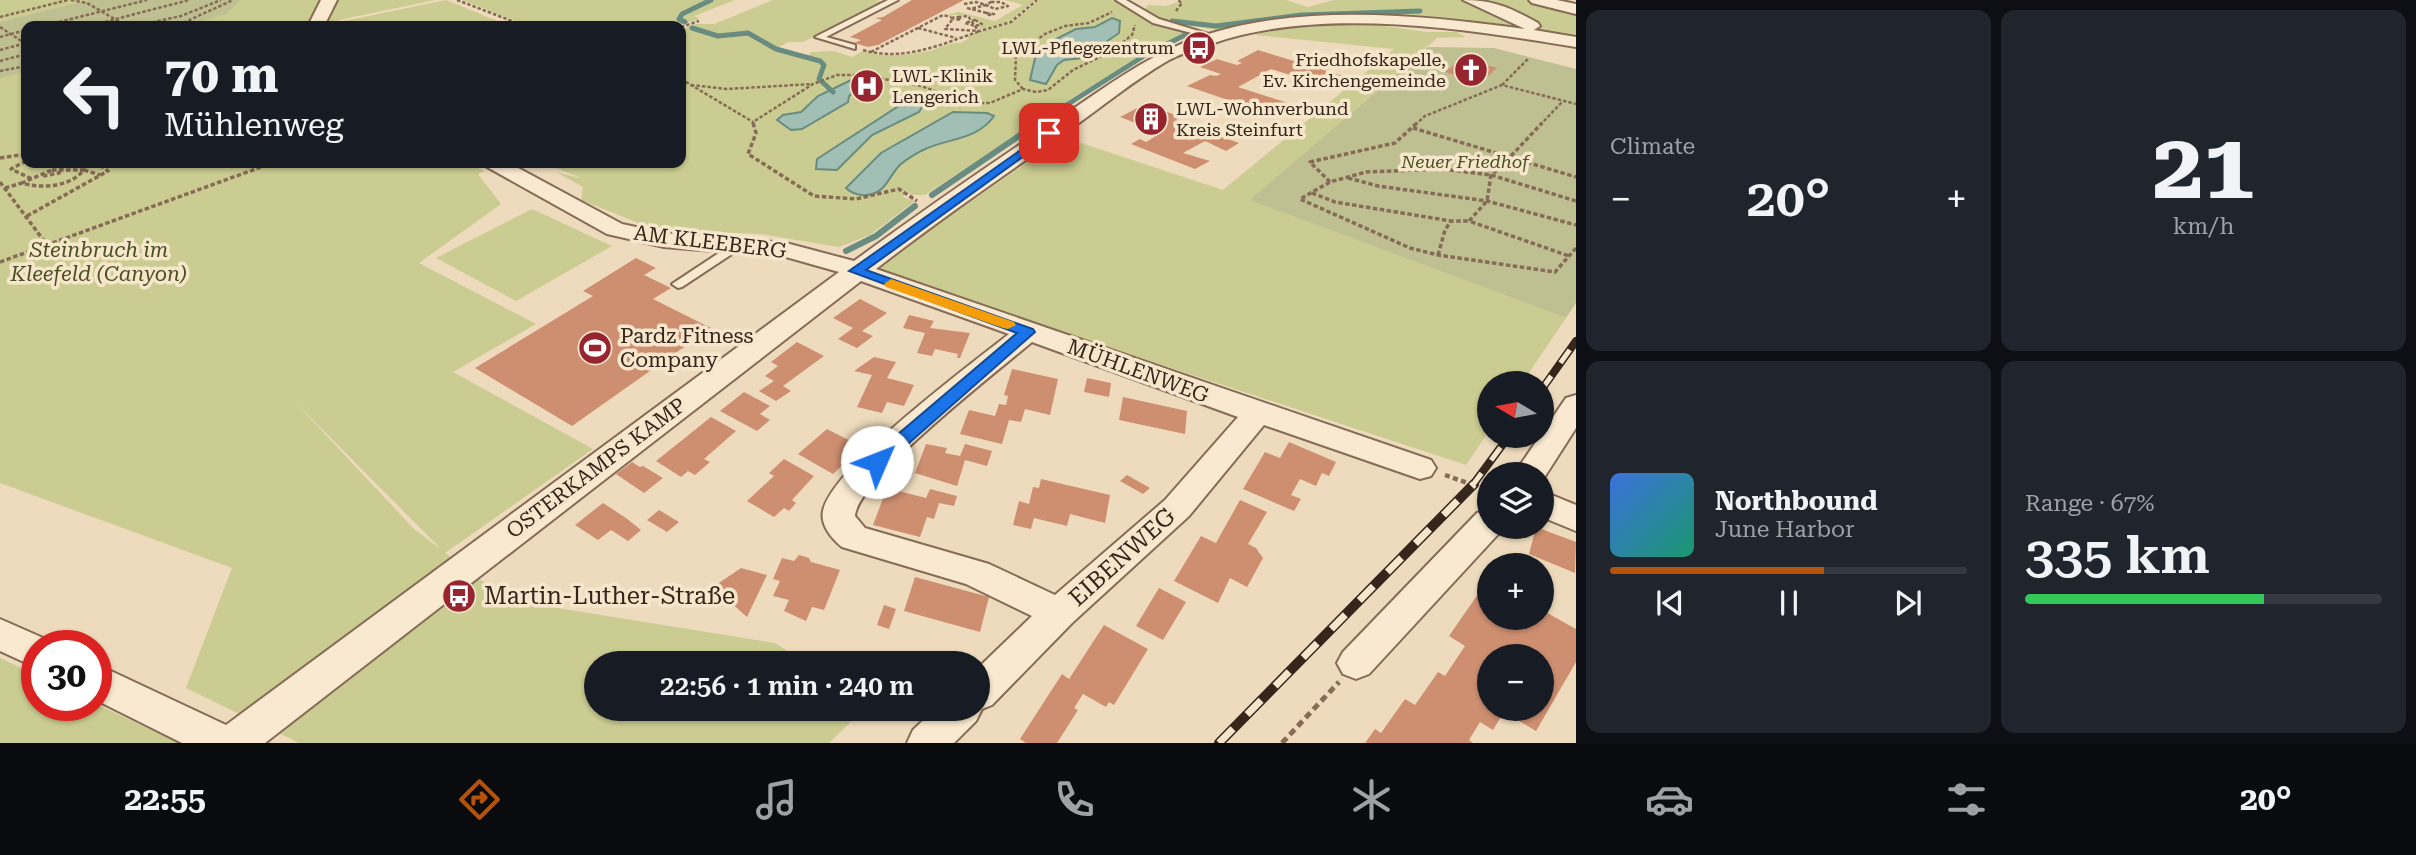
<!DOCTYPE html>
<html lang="en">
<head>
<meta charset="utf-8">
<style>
	body { margin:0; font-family:"Roboto Serif",serif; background:#20242c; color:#f1f3f6; height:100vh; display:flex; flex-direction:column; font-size:26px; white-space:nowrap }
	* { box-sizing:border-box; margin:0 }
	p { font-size:23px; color:#9ea1a6 }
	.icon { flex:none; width:38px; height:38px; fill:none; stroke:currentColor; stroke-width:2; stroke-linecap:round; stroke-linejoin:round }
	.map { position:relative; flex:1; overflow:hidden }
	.side { display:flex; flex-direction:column; gap:10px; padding:10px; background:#0d0f14; width:840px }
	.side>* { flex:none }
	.guide { position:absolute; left:21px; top:21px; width:665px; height:147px; border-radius:14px; box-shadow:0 2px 5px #0004; background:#171b24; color:#f1f3f6; overflow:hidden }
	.needle { width:46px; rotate:280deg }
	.buttons { position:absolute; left:1477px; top:371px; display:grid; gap:14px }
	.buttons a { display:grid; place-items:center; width:77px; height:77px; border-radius:50%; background:#171b24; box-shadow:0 2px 5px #0004; font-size:35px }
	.speed { position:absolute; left:21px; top:630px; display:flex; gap:14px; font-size:35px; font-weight:700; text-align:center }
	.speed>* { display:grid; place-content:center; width:91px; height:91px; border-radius:50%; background:#171b24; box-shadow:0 2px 5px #0004; line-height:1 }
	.speed .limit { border:10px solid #d22; background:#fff; color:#111 }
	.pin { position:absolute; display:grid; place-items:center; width:60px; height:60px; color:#fff; margin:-30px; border-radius:14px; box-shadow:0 4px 10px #0006 }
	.me { position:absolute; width:77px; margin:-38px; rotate:46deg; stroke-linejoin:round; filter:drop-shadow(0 0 5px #0008) }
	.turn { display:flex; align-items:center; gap:24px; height:147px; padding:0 28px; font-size:32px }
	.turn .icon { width:91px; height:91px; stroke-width:2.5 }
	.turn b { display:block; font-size:49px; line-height:60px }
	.big { font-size:52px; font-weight:600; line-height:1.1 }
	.side .widget { flex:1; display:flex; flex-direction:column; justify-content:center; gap:10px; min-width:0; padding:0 24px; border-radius:14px; background:#20242c }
	.side .dial { align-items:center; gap:0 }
	.dial b { font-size:91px; line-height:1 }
	.song { display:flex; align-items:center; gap:21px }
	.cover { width:84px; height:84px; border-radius:10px; background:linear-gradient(135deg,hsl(220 70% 55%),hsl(160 70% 35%)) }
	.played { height:7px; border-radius:4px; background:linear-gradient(90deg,#b45309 60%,#363941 60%) }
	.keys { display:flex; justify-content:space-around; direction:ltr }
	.heat { display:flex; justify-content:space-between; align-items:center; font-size:38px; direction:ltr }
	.charge { height:10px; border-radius:5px; background:linear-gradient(90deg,#34c759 67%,#363941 0) }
	.side .tiles { flex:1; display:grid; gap:10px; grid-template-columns:repeat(2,1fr) }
	.trip { position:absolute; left:584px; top:651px; width:406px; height:70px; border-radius:35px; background:#171b24; box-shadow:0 2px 5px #0004; font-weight:600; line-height:70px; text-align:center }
	.menu { display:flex; height:112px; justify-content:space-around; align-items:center; background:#090b0e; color:#9ea1a6 }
	.menu .icon { width:49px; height:49px }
	.menu .active { color:#b45309 }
	.menu b { font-size:32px; color:#f1f3f6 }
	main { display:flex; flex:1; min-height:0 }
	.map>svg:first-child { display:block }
	.green { fill:#cbcc91; fill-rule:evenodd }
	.cemetery { fill:#bfc091 }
	.water { fill:#a1bfb4; stroke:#688d80; stroke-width:2 }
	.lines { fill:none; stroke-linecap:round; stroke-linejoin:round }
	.stream-far1 { stroke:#688d80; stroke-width:5 }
	.stream { stroke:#688d80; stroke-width:6 }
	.building { fill:#ce8f71 }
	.lane-casing { stroke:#866b56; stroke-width:4 }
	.street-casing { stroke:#866b56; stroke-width:4 }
	.path-far3 { stroke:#866b56; stroke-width:2.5; stroke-dasharray:3.5 2; stroke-linecap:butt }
	.path-far2 { stroke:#866b56; stroke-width:3.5; stroke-dasharray:4.5 2.5; stroke-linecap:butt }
	.path-far1 { stroke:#866b56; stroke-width:4.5; stroke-dasharray:5 3.5; stroke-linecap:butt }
	.path { stroke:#866b56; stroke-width:5; stroke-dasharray:7 4.5; stroke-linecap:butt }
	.lane { fill:#f9e9d0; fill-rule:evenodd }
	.street { fill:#f9e9d0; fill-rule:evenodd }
	.rail-far1-casing { stroke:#35251b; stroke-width:8 }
	.rail-casing { stroke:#35251b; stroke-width:10 }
	.rail-far1 { stroke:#f6e6cc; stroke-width:5; stroke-dasharray:16; stroke-linecap:butt }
	.rail { stroke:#f6e6cc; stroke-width:7; stroke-dasharray:20; stroke-linecap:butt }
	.route { fill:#1a73e8; stroke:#114b97; stroke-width:2 }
	.slow { fill:#f59e0b }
	.labels { text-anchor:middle; stroke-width:7; stroke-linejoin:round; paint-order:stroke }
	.far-poi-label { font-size:18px; fill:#35251b; stroke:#f6e6cc; text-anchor:end }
	.far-park-label { font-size:18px; font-style:italic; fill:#4a5221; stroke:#f6e6cc }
	.street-label { font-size:21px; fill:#35251b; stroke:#f6e6cc }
	.park-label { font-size:21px; font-style:italic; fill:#4a5221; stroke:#f6e6cc }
	.poi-label { font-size:21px; fill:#35251b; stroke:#f6e6cc; text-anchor:start }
	.near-street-label { font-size:24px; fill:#35251b; stroke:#f6e6cc }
	.near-poi-label { font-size:24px; fill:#35251b; stroke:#f6e6cc; text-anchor:start }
</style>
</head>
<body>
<main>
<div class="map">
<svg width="1576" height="743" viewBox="0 0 1576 743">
	<rect width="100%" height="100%" fill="#eedbbd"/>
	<g class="green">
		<path d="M 0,0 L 435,0 L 334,21 L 337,26 L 26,26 L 26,163 L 469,163 L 484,171 L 478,174 L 501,204 L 419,263 L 536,324 L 453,372 L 593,449 L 445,553 L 508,600 L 775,643 L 806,663 L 597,663 L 597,709 L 864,709 L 829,743 L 299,743 L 186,688 L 232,568 L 0,483 ZM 295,402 L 439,547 L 439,548 L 414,529 Z"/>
		<polygon points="446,0 510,26 342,26 339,22"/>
		<polygon points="462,0 735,0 694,16 700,19 676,26 529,26"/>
		<path d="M 773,0 L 875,0 L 884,2 L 803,42 L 788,42 L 773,51 L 806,59 L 811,52 L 834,51 L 852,57 L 863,51 C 883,58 909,55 929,51 C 939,48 951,41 961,43 L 969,38 L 964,36 L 1011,23 L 1039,0 L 1113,0 L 1146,19 L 1184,32 L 1077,95 L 925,195 L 912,195 L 906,191 L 903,197 L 915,201 L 870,235 L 839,247 L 761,234 L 686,231 L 641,224 L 581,200 L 583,187 L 556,172 L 584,179 L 543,163 L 681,163 L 681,29 L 695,24 L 714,24 Z"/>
		<polygon points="1005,0 1035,0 1010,21 982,30 977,26 983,23 967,15 946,15 959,12 995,21 1023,5"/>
		<polygon points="1184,0 1286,0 1308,7 1334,0 1464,0 1512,18 1518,26 1507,28 1296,18 1215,30 1163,21 1143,11 1148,5 1166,6"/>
		<polygon points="1477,0 1534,0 1576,10 1576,39 1544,32 1514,14"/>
		<polygon points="1363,23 1427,32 1457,32 1465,37 1437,38 1251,200 1566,318 1522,383 1489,383 1489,431 1466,465 873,270 1063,137 1223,190 1394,49 1256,35 1249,31"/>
		<polygon points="532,209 612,246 516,301 436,258"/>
		<polygon points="0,658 37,675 37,705 96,704 179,743 0,743"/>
	</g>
	<g class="cemetery">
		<polygon points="89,0 240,0 227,14 185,26 26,26 26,71 0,78 0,22"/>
		<polygon points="1428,47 1494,48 1576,69 1576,303 1566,318 1250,200"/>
	</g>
	<g class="water">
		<polygon points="1112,18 1120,21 1119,33 1093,51 1093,57 1064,60 1057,65 1046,84 1030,80 1036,54 1052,41 1076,29 1095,27"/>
		<polygon points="859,79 864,83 849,96 848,102 802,129 791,130 777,120 783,115 801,112 818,96 849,81"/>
		<polygon points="918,97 928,98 919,112 872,135 837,170 816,169 817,159 911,98"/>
		<path d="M 953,112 L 987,113 L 994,116 C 977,141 945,138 921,151 C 914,155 903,161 898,167 C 890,176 885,191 872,194 C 863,197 852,194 846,188 L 881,153 Z"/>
	</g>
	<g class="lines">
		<g class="stream-far1">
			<polyline points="1172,21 1216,26 1302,15 1420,11"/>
			<polyline points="685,22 679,19 682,14 711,0"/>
			<polyline points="692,28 718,36 748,33 776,49 820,61 824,65 819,79 833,92"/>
			<polyline points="1035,125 1147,54 1187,34"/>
		</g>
		<g class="stream">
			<polyline points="932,195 1038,123"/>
			<polyline points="846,251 876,236 915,206"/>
		</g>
	</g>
	<g class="building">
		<polygon points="912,0 964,0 878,45 868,47 854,43 861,40 850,37 882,20 875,18 883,17"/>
		<polygon points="1258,50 1327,71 1346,77 1329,87 1271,69 1238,87 1297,106 1278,117 1187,86 1210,75 1216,76 1221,74 1200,67 1217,59 1237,65 1242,63 1237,61"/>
		<polygon points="1462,59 1497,68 1481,82 1445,72"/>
		<polygon points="1145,104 1181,117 1176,120 1239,143 1226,151 1205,141 1183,153 1210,161 1195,169 1131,144 1140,139 1146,142 1161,133 1120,117"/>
		<polygon points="636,258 656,268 644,275 671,288 653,299 711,328 572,426 475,368 593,296 583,291"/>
		<polygon points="860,299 887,313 862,331 873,336 857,348 838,339 853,328 833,318"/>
		<polygon points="909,315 934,321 930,328 970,333 960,358 957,358 958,354 935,349 932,356 917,353 925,333 903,328"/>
		<polygon points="797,342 824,356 783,386 791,391 776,401 759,391 774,381 765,376 778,366 771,362"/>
		<polygon points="874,357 896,362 887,378 914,385 904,406 887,402 882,413 857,407 872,375 854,371"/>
		<polygon points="1012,369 1058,379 1050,415 1025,409 1021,422 1009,420 1002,444 960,434 969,410 995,416 999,404 1006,405 1008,396 1004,395"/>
		<polygon points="1087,378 1111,383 1109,397 1084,392"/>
		<polygon points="744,392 770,406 760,414 770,420 757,431 720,411"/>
		<polygon points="1123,397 1187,411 1185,434 1119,420"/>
		<polygon points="711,417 736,431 704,459 710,462 695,475 688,471 681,477 656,461"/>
		<polygon points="827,429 862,447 833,474 798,454"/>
		<polygon points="1289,442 1336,462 1329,476 1322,473 1316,486 1300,479 1291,495 1301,499 1294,511 1243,489 1265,452 1280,458"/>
		<polygon points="926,444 947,448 945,453 960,456 965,444 992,451 987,466 965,460 957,486 915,473"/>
		<polygon points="784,459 814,476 792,500 796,503 789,511 784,508 774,517 747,501 774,476 769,473"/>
		<polygon points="632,462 640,467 643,466 663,478 644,493 616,474"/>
		<polygon points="1127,475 1150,488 1143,494 1120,481"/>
		<polygon points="1041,479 1110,495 1105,523 1070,514 1067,526 1034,518 1031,529 1013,525 1019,501 1029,504 1033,487 1039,488"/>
		<polygon points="887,488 926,498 930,489 957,496 954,506 939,503 934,519 927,517 920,537 873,525"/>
		<polygon points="1240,500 1267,512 1248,544 1256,548 1263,558 1247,587 1230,578 1218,603 1174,581 1201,536 1216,543"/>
		<polygon points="603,503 626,518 641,530 628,541 611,530 598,540 575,525"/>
		<polygon points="659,510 679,522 667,532 647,520"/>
		<polygon points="1536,527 1576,542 1575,573 1529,554"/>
		<polygon points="799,555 809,558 811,562 840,570 824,610 812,607 806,621 784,611 789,600 773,596 780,581 773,579 782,558 794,561"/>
		<polygon points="741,568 767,575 747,617 713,587"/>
		<polygon points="915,577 989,597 980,632 904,611"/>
		<polygon points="1487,581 1489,582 1489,618 1542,618 1542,610 1576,629 1576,662 1536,731 1499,709 1542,709 1542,656 1489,656 1489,709 1502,715 1493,730 1480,722 1469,740 1473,743 1365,743 1375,729 1381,733 1405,699 1415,705 1438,672 1445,676 1465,646 1449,636"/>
		<polygon points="1159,588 1186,602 1163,640 1136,626"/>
		<polygon points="884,605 896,609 889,629 877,625"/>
		<polygon points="1104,625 1148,649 1114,705 1109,702 1106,707 1083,694 1074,708 1078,710 1057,743 1026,743 1020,739 1062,674 1069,679"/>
	</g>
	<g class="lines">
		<g class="lane-casing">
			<g id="lane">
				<polygon points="888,0 898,0 826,37 855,45 855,49 815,37"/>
				<polygon points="1116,0 1126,0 1159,19 1215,36 1211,38 1153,23"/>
				<polygon points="737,241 741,242 741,248 682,287 678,288 672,284"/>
			</g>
		</g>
		<g class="street-casing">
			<g id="street">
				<polygon points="321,0 337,0 324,26 308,26"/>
				<path d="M 1463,0 C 1494,0 1511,8 1538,23 L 1540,26 L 1534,30 L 1576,37 L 1576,47 C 1466,29 1322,6 1214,43 C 1199,48 1182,53 1169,60 C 1134,80 1102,107 1069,130 C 1004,175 939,220 876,269 L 1431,460 L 1436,468 L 1431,476 L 1420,479 L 1264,425 L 1189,516 L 1072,623 L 992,705 L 982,709 L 976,721 L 954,743 L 907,743 L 913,730 L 935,709 L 978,709 L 978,668 L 1032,616 L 966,584 L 842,547 C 832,539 820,525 823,511 C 832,467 970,365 1009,334 L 861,281 L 265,743 L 182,743 L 96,700 L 96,664 L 226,725 L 839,272 L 786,257 L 664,247 L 607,234 L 487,167 L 484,163 L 509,163 L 622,224 L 664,233 L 786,243 L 854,261 C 921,212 989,165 1058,119 C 1106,87 1150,53 1205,35 C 1307,3 1421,15 1525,29 ZM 1032,342 L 1238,417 L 1165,500 L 1055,595 L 989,564 L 865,528 L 855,516 C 857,480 999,370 1032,342 Z"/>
				<polygon points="1529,0 1557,0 1576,4 1576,14 1532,3"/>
				<polygon points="1576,395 1576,428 1542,481 1542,474 1514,474 1566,398"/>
				<polygon points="1542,491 1576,505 1576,531 1542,517"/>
				<polygon points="1489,510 1489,527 1503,527 1501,531 1369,674 1356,679 1343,674 1337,663 1343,652 1477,513"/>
				<polygon points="0,619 50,641 53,646 37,646 37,668 0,651"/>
			</g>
		</g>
		<g class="path-far3">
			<polyline points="71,0 87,3 127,26"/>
			<polyline points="457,0 525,26"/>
			<polygon points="991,2 1001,2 1008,6 995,9 986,5"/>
			<polyline points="964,4 976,2 986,5 970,9"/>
			<polyline points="967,8 987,13"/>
			<polyline points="1176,11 1182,3 1178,0"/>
			<polygon points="986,13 994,14 989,15"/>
			<polyline points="0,17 68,0"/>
			<polygon points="958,17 961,20 950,18"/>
			<polyline points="958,17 968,16 977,29"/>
			<polyline points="952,20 945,29 980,31 1011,22 1037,0"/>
			<polygon points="975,20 982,24 975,26 965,23"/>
			<polyline points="43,26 147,0"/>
			<polyline points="89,26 189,0"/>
			<polyline points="136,26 181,16 221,0"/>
			<polyline points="167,26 185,22 233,0"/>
			<polyline points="0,27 26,44"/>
			<polyline points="681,27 699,21"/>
			<polyline points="918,28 956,38"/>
			<polyline points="0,37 26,30"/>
			<polyline points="0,50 26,43"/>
			<path d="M 863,50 C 904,62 942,44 980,31"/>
			<polyline points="871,52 943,15 951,17"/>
			<polyline points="0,61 26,54"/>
			<polyline points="0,71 26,66"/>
			<polyline points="681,79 753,122"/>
			<polyline points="691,85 727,89 812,84"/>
			<polyline points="1502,85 1528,59"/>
			<polyline points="1023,89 1015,80 1016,55 1045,34 1065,26 1089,23 1112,12"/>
			<polyline points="754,125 753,122 813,84 837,75 862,75 921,86 969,103 990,103 1023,89 1036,92 1048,90 1073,70 1112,51 1132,35 1135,25"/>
			<polyline points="1415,125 1425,116 1502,85 1576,104"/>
			<polyline points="1540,125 1563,101"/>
		</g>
		<g class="path-far2">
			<polyline points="753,123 756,133 748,154 814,196 856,199 899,189 917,201"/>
			<polyline points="1413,128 1576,177"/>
			<polyline points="1511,156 1542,123"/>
			<polyline points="1513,157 1491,175 1487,201 1469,221 1569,256"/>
			<polyline points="0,158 26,154"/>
			<polyline points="26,161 11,169 32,179"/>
			<path d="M 52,170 L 84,170 C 70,187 41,189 22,183 Z"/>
			<polyline points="84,170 100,175"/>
			<polyline points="43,176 59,173 65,163"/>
			<polyline points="1348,178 1378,186 1487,201 1576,225"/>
			<polyline points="0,182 47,245"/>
			<polyline points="1330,182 1310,162 1395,143 1417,123"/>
			<polyline points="5,188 22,183"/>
			<polyline points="1312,193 1335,202 1451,221"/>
			<polyline points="1576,201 1491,175 1442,169 1366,172 1330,182 1300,199 1410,248 1438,255 1555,272 1576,248"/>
			<polyline points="27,216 108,171 97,163"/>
			<polyline points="1438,255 1445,230 1451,221 1469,221"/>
			<polyline points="0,262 272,163"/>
		</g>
		<polyline class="path-far1" points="1445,475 1476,486"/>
		<g class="path">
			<polyline points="1471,484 1489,490"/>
			<polyline points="1282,743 1339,682"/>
		</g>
		<use href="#lane" class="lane"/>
		<use href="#street" class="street"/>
		<g class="rail-far1-casing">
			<g id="rail-far1">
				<polyline points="1542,389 1576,341"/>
				<polyline points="1472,486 1509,436"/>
			</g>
		</g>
		<g class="rail-casing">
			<polyline id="rail" points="1219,743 1474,484"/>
		</g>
		<use href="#rail-far1" class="rail-far1"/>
		<use href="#rail" class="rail"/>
	</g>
	<polygon class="route" points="1049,130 1055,133 1053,135 866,270 1033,329 1035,332 883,466 870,466 868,462 870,458 1017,333 849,271"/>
	<polygon class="slow" points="891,279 1014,322 1016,325 1008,329 1003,328 886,287 884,284"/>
	<defs>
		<g id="bus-disc" transform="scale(1.75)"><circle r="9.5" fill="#962530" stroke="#f6e6cc"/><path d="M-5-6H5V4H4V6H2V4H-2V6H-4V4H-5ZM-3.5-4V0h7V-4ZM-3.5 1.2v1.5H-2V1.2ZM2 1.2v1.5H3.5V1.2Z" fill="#fff"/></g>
		<g id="church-disc" transform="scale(1.75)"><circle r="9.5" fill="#962530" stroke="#f6e6cc"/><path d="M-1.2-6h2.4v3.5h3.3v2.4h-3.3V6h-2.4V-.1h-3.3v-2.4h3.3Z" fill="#fff"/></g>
		<g id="hospital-disc" transform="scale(1.75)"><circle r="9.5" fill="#962530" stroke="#f6e6cc"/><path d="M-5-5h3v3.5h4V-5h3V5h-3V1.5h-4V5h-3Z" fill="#fff"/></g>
		<g id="building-disc" transform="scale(1.75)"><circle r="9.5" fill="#962530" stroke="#f6e6cc"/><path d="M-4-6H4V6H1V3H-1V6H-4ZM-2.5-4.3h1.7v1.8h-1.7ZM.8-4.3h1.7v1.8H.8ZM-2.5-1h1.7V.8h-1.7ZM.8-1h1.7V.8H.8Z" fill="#fff"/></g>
		<g id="stadium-disc" transform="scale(1.75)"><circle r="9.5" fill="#962530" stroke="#f6e6cc"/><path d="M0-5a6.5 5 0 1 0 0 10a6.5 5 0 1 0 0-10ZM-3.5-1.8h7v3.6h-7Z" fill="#fff"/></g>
	</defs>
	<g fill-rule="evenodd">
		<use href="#bus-disc" x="1199" y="48"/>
		<use href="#church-disc" x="1471" y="70"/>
		<use href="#hospital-disc" x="867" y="86"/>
		<use href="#building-disc" x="1151" y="119"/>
		<use href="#stadium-disc" x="595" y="348"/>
		<use href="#bus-disc" x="459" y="596"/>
	</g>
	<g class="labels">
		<g class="far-poi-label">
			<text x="1174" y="54">LWL-Pflegezentrum</text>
			<text x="1446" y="66">Friedhofskapelle,<tspan x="1446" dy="21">Ev. Kirchengemeinde</tspan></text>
			<text x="892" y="82" text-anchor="start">LWL-Klinik<tspan x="892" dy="21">Lengerich</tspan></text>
			<text x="1176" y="115" text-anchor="start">LWL-Wohnverbund<tspan x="1176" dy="21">Kreis Steinfurt</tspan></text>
		</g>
		<g class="far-park-label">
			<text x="1465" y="168">Neuer Friedhof</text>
		</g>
		<g class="street-label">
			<text transform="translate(710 242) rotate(7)" y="7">AM KLEEBERG</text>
			<text transform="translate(1138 371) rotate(20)" y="7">MÜHLENWEG</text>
			<text transform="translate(596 468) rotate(-37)" y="7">OSTERKAMPS KAMP</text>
		</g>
		<g class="park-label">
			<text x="99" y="257">Steinbruch im<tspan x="99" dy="24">Kleefeld (Canyon)</tspan></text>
		</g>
		<g class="poi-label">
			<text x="620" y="343">Pardz Fitness<tspan x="620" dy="24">Company</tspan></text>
		</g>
		<g class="near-street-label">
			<text transform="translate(1122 557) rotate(-42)" y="8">EIBENWEG</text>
		</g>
		<g class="near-poi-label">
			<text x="484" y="604">Martin-Luther-Straße</text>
		</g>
	</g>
</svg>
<div class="buttons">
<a><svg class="needle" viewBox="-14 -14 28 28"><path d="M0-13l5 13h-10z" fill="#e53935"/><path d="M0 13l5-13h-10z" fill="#9ea1a6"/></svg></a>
<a><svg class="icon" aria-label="layers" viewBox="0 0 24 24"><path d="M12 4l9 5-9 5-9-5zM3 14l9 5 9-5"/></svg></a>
<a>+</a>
<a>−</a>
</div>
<div class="speed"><div class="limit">30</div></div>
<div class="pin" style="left:1049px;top:133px;background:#d93025"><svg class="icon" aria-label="arrive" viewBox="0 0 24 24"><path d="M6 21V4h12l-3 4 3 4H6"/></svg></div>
<svg class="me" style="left:877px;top:462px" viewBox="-20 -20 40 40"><circle r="19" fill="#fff"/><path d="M0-13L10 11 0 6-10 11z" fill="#1a73e8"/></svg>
<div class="trip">22:56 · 1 min · 240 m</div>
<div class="guide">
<div class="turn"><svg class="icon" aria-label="left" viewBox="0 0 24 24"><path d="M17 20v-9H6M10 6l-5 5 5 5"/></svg><div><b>70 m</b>Mühlenweg</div></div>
</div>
</div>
<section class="side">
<div class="tiles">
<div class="widget"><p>Climate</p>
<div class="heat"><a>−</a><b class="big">20°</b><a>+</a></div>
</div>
<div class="widget dial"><b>21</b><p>km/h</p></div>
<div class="widget">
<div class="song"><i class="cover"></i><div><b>Northbound</b><p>June Harbor</p></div></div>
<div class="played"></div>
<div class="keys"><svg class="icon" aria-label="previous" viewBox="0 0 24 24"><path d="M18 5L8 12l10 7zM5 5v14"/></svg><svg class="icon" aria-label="pause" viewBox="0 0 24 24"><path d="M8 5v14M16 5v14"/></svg><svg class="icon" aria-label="next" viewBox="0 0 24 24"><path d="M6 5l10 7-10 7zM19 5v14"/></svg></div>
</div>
<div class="widget"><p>Range · 67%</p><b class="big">335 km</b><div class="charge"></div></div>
</div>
</section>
</main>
<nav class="menu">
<b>22:55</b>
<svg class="icon active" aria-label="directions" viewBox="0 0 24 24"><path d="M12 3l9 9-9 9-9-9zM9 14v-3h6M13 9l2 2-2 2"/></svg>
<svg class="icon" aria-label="music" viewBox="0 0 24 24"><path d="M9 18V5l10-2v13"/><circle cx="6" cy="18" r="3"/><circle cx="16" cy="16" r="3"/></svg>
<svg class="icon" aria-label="phone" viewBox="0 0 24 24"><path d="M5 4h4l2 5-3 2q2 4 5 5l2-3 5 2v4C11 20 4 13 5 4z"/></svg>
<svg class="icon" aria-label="climate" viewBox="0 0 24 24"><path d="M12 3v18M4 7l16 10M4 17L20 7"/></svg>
<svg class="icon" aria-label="car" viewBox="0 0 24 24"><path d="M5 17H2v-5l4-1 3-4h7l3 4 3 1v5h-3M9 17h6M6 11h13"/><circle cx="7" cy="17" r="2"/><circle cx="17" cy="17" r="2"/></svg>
<svg class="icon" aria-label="filters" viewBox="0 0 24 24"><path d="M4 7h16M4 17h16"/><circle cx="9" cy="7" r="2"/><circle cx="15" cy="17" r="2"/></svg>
<b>20°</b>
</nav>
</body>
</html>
